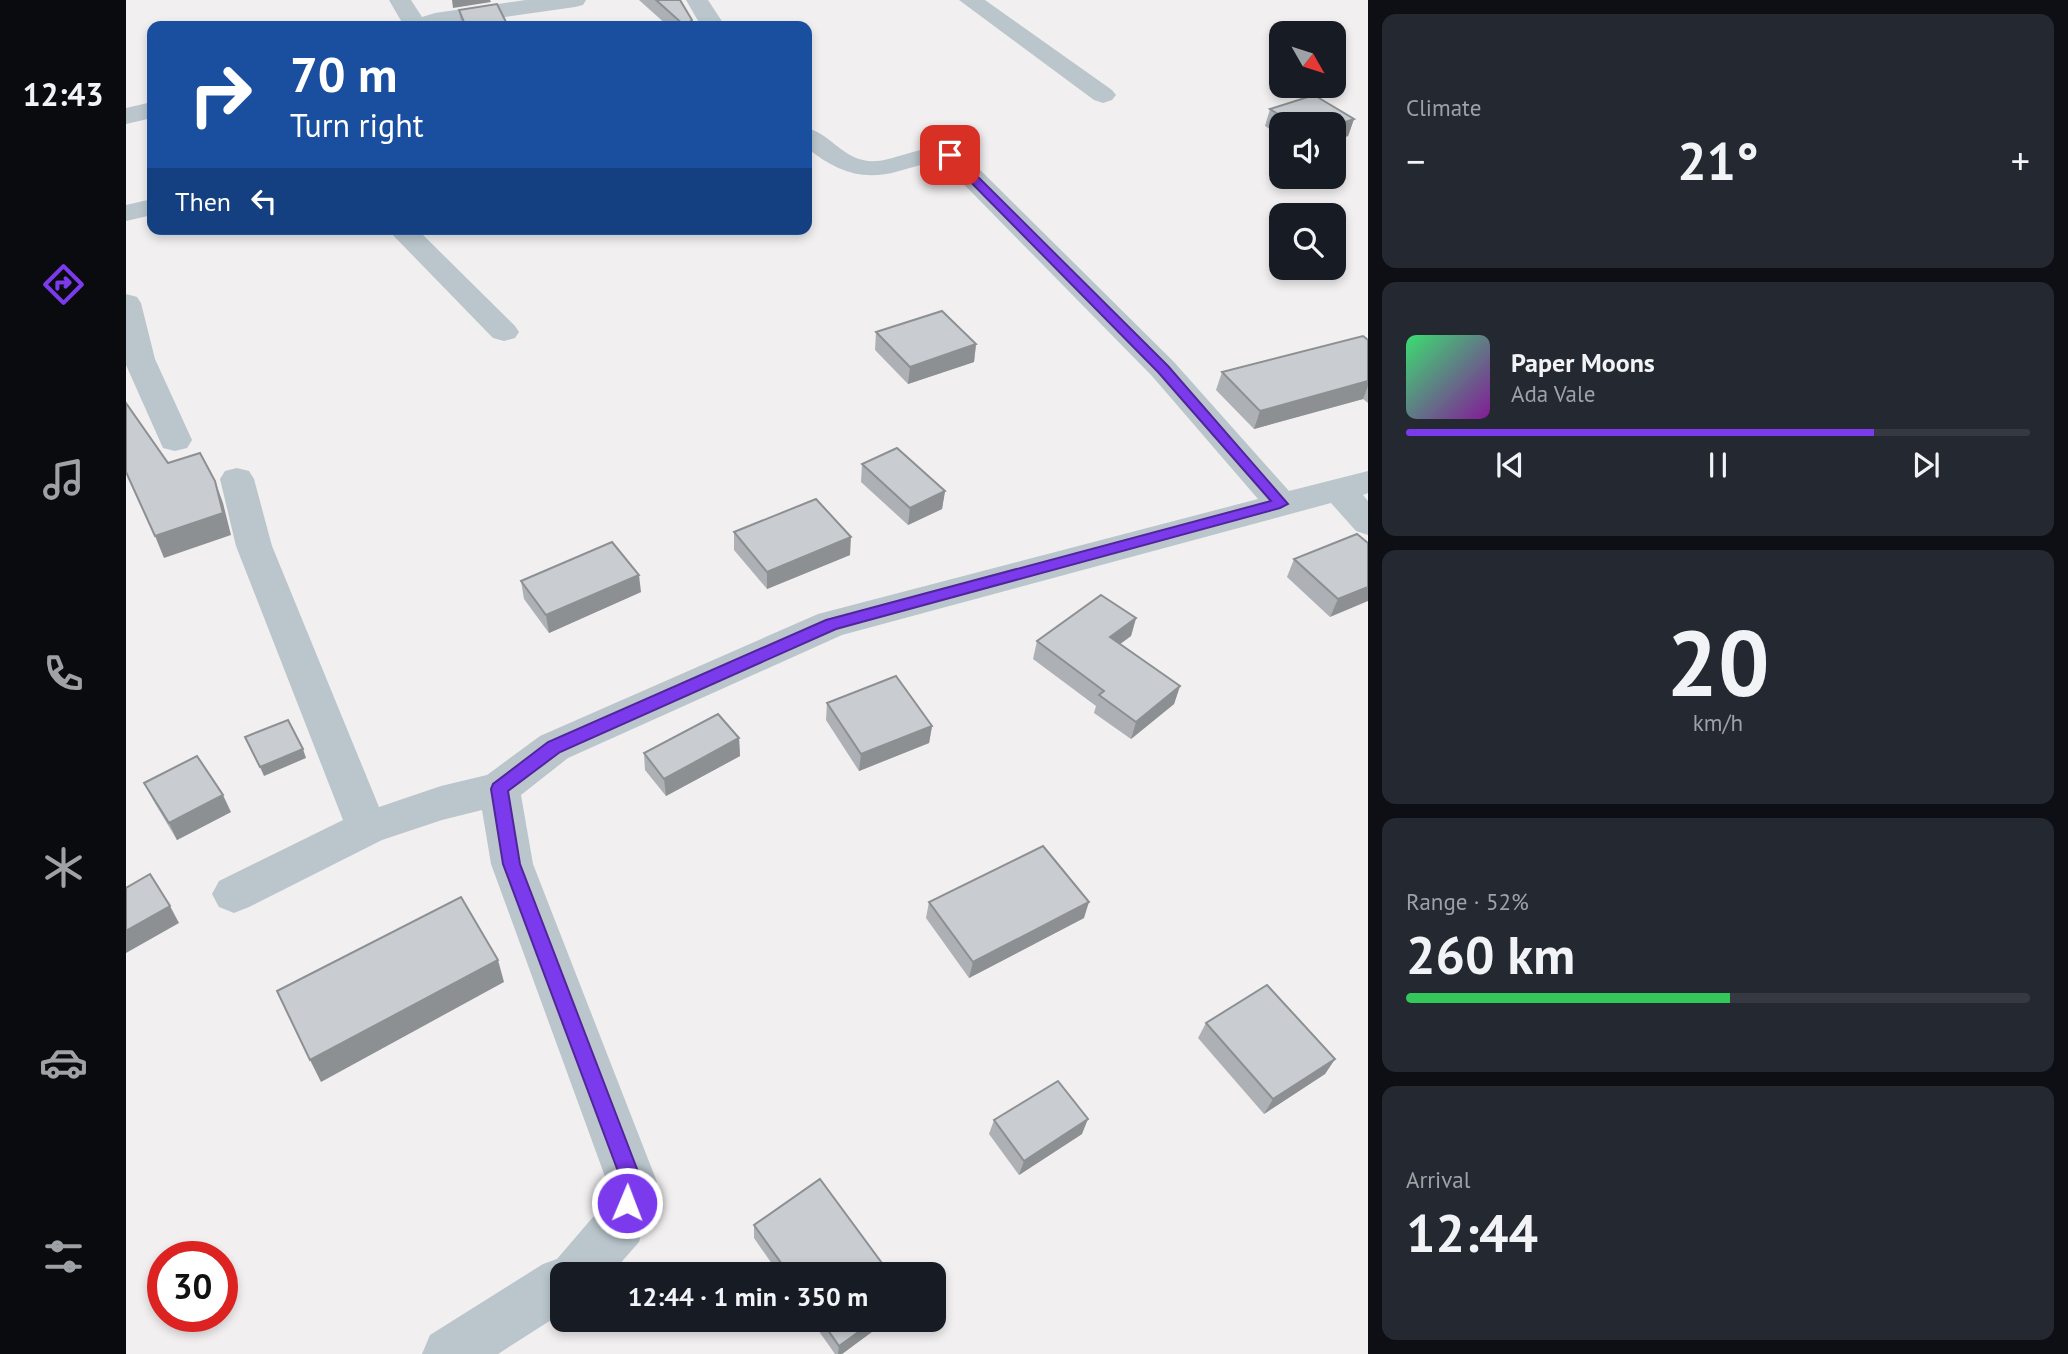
<!DOCTYPE html>
<html lang="en">
<head>
<meta charset="utf-8">
<style>
	body { margin:0; font-family:"PT Sans",sans-serif; background:#242831; color:#f1f3f6; height:100vh; display:flex; flex-direction:column; font-size:26px; white-space:nowrap }
	* { box-sizing:border-box; margin:0 }
	p { font-size:23px; color:#9ea1a6 }
	.icon { flex:none; width:38px; height:38px; fill:none; stroke:currentColor; stroke-width:2; stroke-linecap:round; stroke-linejoin:round }
	.map { position:relative; flex:1; overflow:hidden }
	.details { display:flex; flex-direction:column; gap:14px; padding:14px; background:#0d0f14; width:700px }
	.details>* { flex:none }
	.hud { position:absolute; left:21px; top:21px; width:665px; height:214px; border-radius:14px; box-shadow:0 4px 10px #0003; background:#1a4fa0; color:#fff; overflow:hidden }
	.needle { width:46px; rotate:129deg }
	.buttons { position:absolute; left:1143px; top:21px; display:grid; gap:14px }
	.buttons a { display:grid; place-items:center; width:77px; height:77px; border-radius:14px; background:#171b24; box-shadow:0 4px 10px #0003; font-size:35px }
	.speed { position:absolute; left:21px; top:1241px; display:flex; gap:14px; font-size:35px; font-weight:700; text-align:center }
	.speed>* { display:grid; place-content:center; width:91px; height:91px; border-radius:50%; background:#171b24; box-shadow:0 4px 10px #0003; line-height:1 }
	.speed .limit { border:10px solid #d22; background:#fff; color:#111 }
	.pin { position:absolute; display:grid; place-items:center; width:60px; height:60px; color:#fff; margin:-30px; border-radius:14px; box-shadow:0 4px 10px #0006 }
	.me { position:absolute; width:77px; margin:-38px; rotate:1deg; stroke-linejoin:round; filter:drop-shadow(0 0 5px #0008) }
	.turn { display:flex; align-items:center; gap:24px; height:147px; padding:0 28px; font-size:32px }
	.turn .icon { width:91px; height:91px; stroke-width:2.5 }
	.turn b { display:block; font-size:49px; line-height:60px }
	.then { display:flex; align-items:center; height:66px; padding:0 28px; background:#0003; gap:14px; font-size:26px }
	.big { font-size:52px; font-weight:600; line-height:1.1 }
	.details .card { flex:1; display:flex; flex-direction:column; justify-content:center; gap:10px; min-width:0; padding:0 24px; border-radius:14px; background:#242831 }
	.details .dial { align-items:center; gap:0 }
	.dial b { font-size:91px; line-height:1 }
	.song { display:flex; align-items:center; gap:21px }
	.cover { width:84px; height:84px; border-radius:10px; background:linear-gradient(135deg,hsl(140 70% 55%),hsl(290 70% 35%)) }
	.played { height:7px; border-radius:4px; background:linear-gradient(90deg,#7c3aed 75%,#363941 75%) }
	.keys { display:flex; justify-content:space-around; direction:ltr }
	.heat { display:flex; justify-content:space-between; align-items:center; font-size:38px; direction:ltr }
	.charge { height:10px; border-radius:5px; background:linear-gradient(90deg,#34c759 52%,#363941 0) }
	.trip { position:absolute; left:424px; top:1262px; width:396px; height:70px; border-radius:14px; background:#171b24; box-shadow:0 4px 10px #0003; font-weight:600; line-height:70px; text-align:center }
	main { display:flex; flex:1; min-height:0 }
	.dock { display:flex; flex-direction:column; width:126px; justify-content:space-around; align-items:center; background:#090b0e; color:#9ea1a6 }
	.dock .icon { width:49px; height:49px }
	.dock .selected { color:#7c3aed }
	.dock b { font-size:32px; color:#f1f3f6 }
	.map>svg:first-child { display:block }
	.lines { fill:none; stroke-linecap:round; stroke-linejoin:round }
	.street { fill:#bac6cc; fill-rule:evenodd }
	.wall { fill:#adb0b4 }
	.shaded-wall { fill:#8d9092 }
	.building { fill:#c9cdd1; stroke:#8d9092; stroke-width:2 }
	.route { fill:#7c3aed; stroke:#51269a; stroke-width:2 }
</style>
</head>
<body>
<main>
<nav class="dock">
<b>12:43</b>
<svg class="icon selected" aria-label="directions" viewBox="0 0 24 24"><path d="M12 3l9 9-9 9-9-9zM9 14v-3h6M13 9l2 2-2 2"/></svg>
<svg class="icon" aria-label="music" viewBox="0 0 24 24"><path d="M9 18V5l10-2v13"/><circle cx="6" cy="18" r="3"/><circle cx="16" cy="16" r="3"/></svg>
<svg class="icon" aria-label="phone" viewBox="0 0 24 24"><path d="M5 4h4l2 5-3 2q2 4 5 5l2-3 5 2v4C11 20 4 13 5 4z"/></svg>
<svg class="icon" aria-label="climate" viewBox="0 0 24 24"><path d="M12 3v18M4 7l16 10M4 17L20 7"/></svg>
<svg class="icon" aria-label="car" viewBox="0 0 24 24"><path d="M5 17H2v-5l4-1 3-4h7l3 4 3 1v5h-3M9 17h6M6 11h13"/><circle cx="7" cy="17" r="2"/><circle cx="17" cy="17" r="2"/></svg>
<svg class="icon" aria-label="filters" viewBox="0 0 24 24"><path d="M4 7h16M4 17h16"/><circle cx="9" cy="7" r="2"/><circle cx="15" cy="17" r="2"/></svg>
</nav>
<div class="map">
<svg width="1242" height="1354" viewBox="0 0 1242 1354">
	<rect width="100%" height="100%" fill="#f1efef"/>
	<g class="lines">
		<g class="street">
			<polygon points="263,0 285,0 296,17 309,13 400,0 460,0 457,5 449,7 315,26 278,26"/>
			<polygon points="560,0 582,0 599,26 575,26"/>
			<polygon points="833,0 859,0 986,90 990,95 986,100 977,103 968,100"/>
			<polygon points="26,102 26,118 0,124 0,108"/>
			<path d="M 681,128 C 702,133 716,156 737,160 C 764,167 794,140 833,149 L 1048,362 L 1163,491 L 1242,471 L 1242,493 L 1237,495 L 1242,501 L 1242,535 L 1230,531 L 1205,503 L 716,635 L 442,758 L 395,795 L 407,864 L 531,1182 L 513,1242 L 485,1274 L 436,1274 L 436,1313 L 372,1354 L 296,1354 L 304,1335 L 417,1264 L 431,1259 L 473,1210 L 481,1182 L 365,864 L 356,810 L 316,820 L 256,840 L 123,907 L 108,913 L 93,907 L 86,894 L 93,881 L 217,820 L 110,546 L 94,479 L 99,471 L 111,468 L 123,471 L 128,479 L 146,546 L 253,807 L 315,786 L 361,775 L 414,736 L 692,614 L 1132,499 L 1026,376 L 816,162 C 801,162 788,167 773,171 C 736,182 710,171 681,148 Z"/>
			<polygon points="26,199 26,215 0,221 0,205"/>
			<polygon points="261,229 291,229 389,326 393,332 389,338 378,341 367,338"/>
			<polygon points="0,294 11,297 15,303 29,359 66,440 61,448 49,451 37,448 0,365"/>
		</g>
	</g>
	<g class="wall">
		<polygon points="513,0 554,0 566,20 566,26 542,26"/>
		<polygon points="333,10 382,26 335,24"/>
		<polygon points="1188,95 1228,119 1222,136 1208,141 1208,124 1155,124 1155,136 1139,126 1144,109"/>
		<polygon points="750,332 850,344 848,362 782,384 749,350"/>
		<polygon points="1242,340 1242,403 1237,399 1128,429 1090,390 1096,372"/>
		<polygon points="736,464 819,491 816,509 782,525 735,482"/>
		<polygon points="608,532 724,555 641,589 608,550"/>
		<polygon points="1242,543 1204,617 1161,577 1168,559"/>
		<polygon points="395,581 515,592 423,633 398,599"/>
		<polygon points="1010,618 1005,636 994,644 1054,686 1048,704 1005,739 968,713 970,706 907,659 911,641"/>
		<polygon points="701,703 806,726 803,743 733,771 700,720"/>
		<polygon points="613,738 614,756 540,796 519,770 518,753"/>
		<polygon points="18,783 105,812 51,840 27,800"/>
		<polygon points="803,902 958,918 843,978 800,918"/>
		<polygon points="1080,1023 1209,1059 1199,1074 1138,1114 1072,1038"/>
		<polygon points="868,1120 956,1134 893,1175 863,1134"/>
		<polygon points="628,1225 764,1274 653,1274 628,1238"/>
		<polygon points="685,1320 762,1320 716,1354 709,1354"/>
	</g>
	<g class="shaded-wall">
		<polygon points="326,0 364,0 365,2 327,8"/>
		<polygon points="566,20 566,26 559,26"/>
		<polygon points="1228,119 1222,136 1208,141 1208,126"/>
		<polygon points="850,344 848,362 782,384 784,367"/>
		<polygon points="1242,381 1242,386 1237,399 1128,429 1134,411"/>
		<polygon points="89,481 97,503 105,535 38,558 29,536"/>
		<polygon points="819,491 816,509 782,525 784,508"/>
		<polygon points="725,537 724,555 641,589 641,572"/>
		<polygon points="513,575 515,592 423,633 420,615"/>
		<polygon points="1242,587 1242,601 1204,617 1212,599"/>
		<polygon points="1010,618 1005,636 979,655 984,637"/>
		<polygon points="1054,686 1048,704 1005,739 1010,722"/>
		<polygon points="806,726 803,743 733,771 735,754"/>
		<polygon points="613,738 614,756 540,796 538,779"/>
		<polygon points="177,749 180,758 138,776 134,767"/>
		<polygon points="97,795 105,812 51,840 43,823"/>
		<polygon points="963,902 958,918 843,978 847,962"/>
		<polygon points="44,906 53,923 0,953 0,931"/>
		<polygon points="372,960 378,982 195,1082 184,1060"/>
		<polygon points="1209,1059 1199,1074 1138,1114 1147,1099"/>
		<polygon points="962,1119 956,1134 893,1175 898,1161"/>
		<polygon points="749,1320 762,1320 716,1354 712,1354 713,1346"/>
	</g>
	<g class="building">
		<polygon points="530,0 554,0 566,20 559,26"/>
		<polygon points="371,4 382,26 331,26 338,22 333,10"/>
		<polygon points="1188,95 1228,119 1208,126 1208,124 1168,124 1144,109"/>
		<polygon points="816,311 850,344 784,367 750,332"/>
		<polygon points="1237,336 1242,340 1242,381 1134,411 1096,372"/>
		<polygon points="0,403 42,463 74,453 89,481 97,513 29,536 0,472"/>
		<polygon points="771,448 819,491 784,508 736,464"/>
		<polygon points="690,499 725,537 641,572 608,532"/>
		<polygon points="1231,534 1242,543 1242,587 1212,599 1168,559"/>
		<polygon points="486,542 513,575 420,615 395,581"/>
		<polygon points="975,595 1010,618 984,637 1054,686 1010,722 973,695 978,691 911,641"/>
		<polygon points="770,676 806,726 735,754 701,703"/>
		<polygon points="592,714 613,738 538,779 518,753"/>
		<polygon points="162,720 177,749 134,767 119,737"/>
		<polygon points="71,756 97,795 43,823 18,783"/>
		<polygon points="917,846 963,902 847,962 803,902"/>
		<polygon points="24,874 44,906 0,931 0,888"/>
		<polygon points="335,897 372,960 184,1060 151,991"/>
		<polygon points="1141,985 1209,1059 1147,1099 1080,1023"/>
		<polygon points="932,1081 962,1119 898,1161 868,1120"/>
		<polygon points="694,1179 764,1274 663,1274 628,1225"/>
		<polygon points="695,1320 749,1320 713,1346"/>
	</g>
	<polygon class="route" points="820,153 828,153 1042,366 1162,504 1154,508 710,629 434,752 382,791 394,864 516,1182 508,1211 501,1214 493,1211 490,1203 496,1182 377,864 365,789 367,784 422,742 700,620 1145,501 1032,372 820,157"/>
</svg>
<div class="buttons">
<a><svg class="needle" viewBox="-14 -14 28 28"><path d="M0-13l5 13h-10z" fill="#e53935"/><path d="M0 13l5-13h-10z" fill="#9ea1a6"/></svg></a>
<a><svg class="icon" aria-label="sound" viewBox="0 0 24 24"><path d="M4 9h4l5-4v14l-5-4H4zM17 9q2 3 0 6"/></svg></a>
<a><svg class="icon" aria-label="search" viewBox="0 0 24 24"><circle cx="10" cy="10" r="6"/><path d="M15 15l6 6"/></svg></a>
</div>
<div class="speed"><div class="limit">30</div></div>
<div class="pin" style="left:824px;top:155px;background:#d93025"><svg class="icon" aria-label="arrive" viewBox="0 0 24 24"><path d="M6 21V4h12l-3 4 3 4H6"/></svg></div>
<svg class="me" style="left:501px;top:1203px" viewBox="-20 -20 40 40"><circle r="17" fill="#7c3aed" stroke="#fff" stroke-width="3"/><path d="M0-11L8 9 0 5-8 9z" fill="#fff"/></svg>
<div class="trip">12:44 · 1 min · 350 m</div>
<div class="hud">
<div class="turn"><svg class="icon" aria-label="right" viewBox="0 0 24 24"><path d="M7 20v-9h11M14 6l5 5-5 5"/></svg><div><b>70 m</b>Turn right</div></div>
<div class="then">Then<svg class="icon" aria-label="left" viewBox="0 0 24 24"><path d="M17 20v-9H6M10 6l-5 5 5 5"/></svg></div>
</div>
</div>
<section class="details">
<div class="card"><p>Climate</p>
<div class="heat"><a>−</a><b class="big">21°</b><a>+</a></div>
</div>
<div class="card">
<div class="song"><i class="cover"></i><div><b>Paper Moons</b><p>Ada Vale</p></div></div>
<div class="played"></div>
<div class="keys"><svg class="icon" aria-label="previous" viewBox="0 0 24 24"><path d="M18 5L8 12l10 7zM5 5v14"/></svg><svg class="icon" aria-label="pause" viewBox="0 0 24 24"><path d="M8 5v14M16 5v14"/></svg><svg class="icon" aria-label="next" viewBox="0 0 24 24"><path d="M6 5l10 7-10 7zM19 5v14"/></svg></div>
</div>
<div class="card dial"><b>20</b><p>km/h</p></div>
<div class="card"><p>Range · 52%</p><b class="big">260 km</b><div class="charge"></div></div>
<div class="card"><p>Arrival</p><b class="big">12:44</b></div>
</section>
</main>
</body>
</html>
